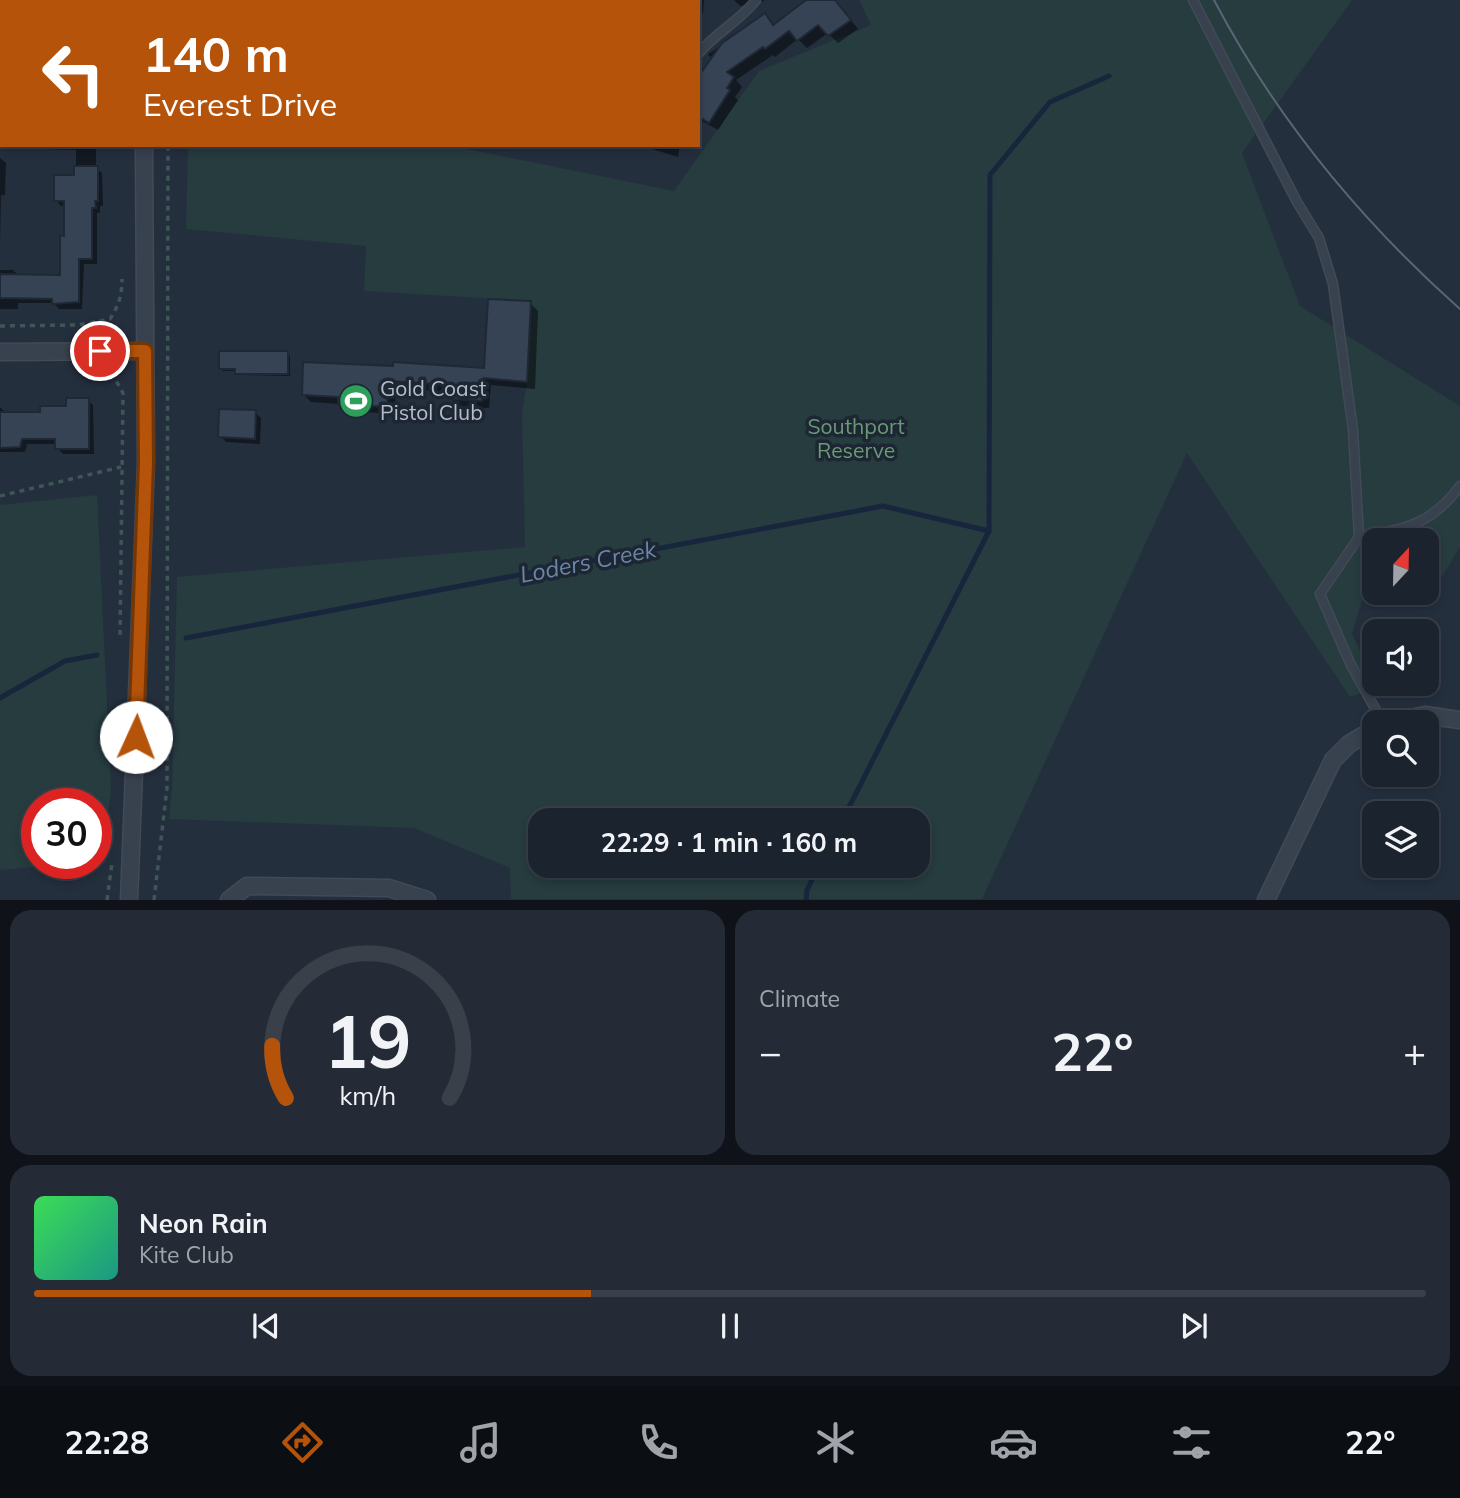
<!DOCTYPE html>
<html lang="en">
<head>
<meta charset="utf-8">
<style>
	body { margin:0; font-family:Mulish,sans-serif; background:#242b36; color:#f1f3f6; height:100vh; display:flex; flex-direction:column; font-size:26px; white-space:nowrap }
	* { box-sizing:border-box; margin:0 }
	p { font-size:23px; color:#a0a4aa }
	.icon { flex:none; width:38px; height:38px; fill:none; stroke:currentColor; stroke-width:2; stroke-linecap:round; stroke-linejoin:round }
	.map { position:relative; height:900px; overflow:hidden }
	.panel { display:flex; flex-direction:column; gap:10px; padding:10px; background:#0f1319; flex:1 }
	.panel>* { flex:none }
	.banner { position:absolute; left:0px; top:0px; width:700px; height:147px; box-shadow:0 4px 10px #0003,0 0 0 2px #39404a; background:#b45309; color:#fff; overflow:hidden }
	.needle { width:46px; rotate:22deg }
	.tools { position:absolute; left:1362px; top:528px; display:grid; gap:14px }
	.tools a { display:grid; place-items:center; width:77px; height:77px; border-radius:14px; background:#1b232e; box-shadow:0 4px 10px #0003,0 0 0 2px #39404a; font-size:35px }
	.speed { position:absolute; left:21px; top:788px; display:flex; gap:14px; font-size:35px; font-weight:700; text-align:center }
	.speed>* { display:grid; place-content:center; width:91px; height:91px; border-radius:50%; background:#1b232e; box-shadow:0 4px 10px #0003,0 0 0 2px #39404a; line-height:1 }
	.speed .limit { border:10px solid #d22; background:#fff; color:#111 }
	.pin { position:absolute; display:grid; place-items:center; width:60px; height:60px; color:#fff; margin:-30px; border:4px solid #fff; border-radius:50%; box-shadow:0 2px 7px #0007 }
	.me { position:absolute; width:77px; margin:-38px; rotate:2deg; stroke-linejoin:round; filter:drop-shadow(0 0 5px #0008) }
	.turn { display:flex; align-items:center; gap:24px; height:147px; padding:0 28px; font-size:32px }
	.turn .icon { width:91px; height:91px; stroke-width:2.5 }
	.turn b { display:block; font-size:49px; line-height:60px }
	.big { font-size:52px; font-weight:700; line-height:1.1 }
	.panel .widget { flex:1; display:flex; flex-direction:column; justify-content:center; gap:10px; min-width:0; padding:0 24px; border-radius:21px; background:#242b36 }
	.panel .dial { align-items:center; gap:0 }
	.dial svg { height:182px; overflow:visible; fill:none; stroke:#39404a; stroke-width:7; stroke-linecap:round; text-anchor:middle }
	.dial text { fill:#f1f3f6; stroke:none }
	.song { display:flex; align-items:center; gap:21px }
	.cover { width:84px; height:84px; border-radius:10px; background:linear-gradient(135deg,hsl(130 70% 55%),hsl(170 70% 35%)) }
	.played { height:7px; border-radius:4px; background:linear-gradient(90deg,#b45309 40%,#39404a 40%) }
	.keys { display:flex; justify-content:space-around; direction:ltr }
	.heat { display:flex; justify-content:space-between; align-items:center; font-size:38px; direction:ltr }
	.panel .tiles { flex:1; display:grid; gap:10px; grid-template-columns:1fr 1fr }
	.widget:last-child { grid-column:span 2 }
	.trip { position:absolute; left:528px; top:808px; width:402px; height:70px; border-radius:21px; background:#1b232e; box-shadow:0 4px 10px #0003,0 0 0 2px #39404a; font-weight:700; line-height:70px; text-align:center }
	.tab-bar { display:flex; height:112px; justify-content:space-around; align-items:center; background:#0b0e12; color:#a0a4aa }
	.tab-bar .icon { width:49px; height:49px }
	.tab-bar .current { color:#b45309 }
	.tab-bar b { font-size:32px; color:#f1f3f6 }
	.map>svg:first-child { display:block }
	.green { fill:#263c3f; fill-rule:evenodd }
	.shadow { fill:#0007 }
	.lines { fill:none; stroke-linecap:round; stroke-linejoin:round }
	.stream { stroke:#17263c; stroke-width:5 }
	.building { fill:#364354; stroke:#1f2835; stroke-width:2 }
	.service-casing { stroke:#414a57; stroke-width:11 }
	.minor-casing { stroke:#414a57; stroke-width:19 }
	.path { stroke:#3f5557; stroke-width:3.5; stroke-dasharray:5 5; stroke-linecap:butt }
	.service { stroke:#38414e; stroke-width:8 }
	.minor { stroke:#38414e; stroke-width:16 }
	.tram { stroke:#5a6575; stroke-width:2 }
	.route-casing { stroke:#753606; stroke-width:18 }
	.route { stroke:#b45309; stroke-width:12 }
	.labels { text-anchor:middle; stroke-width:7; stroke-linejoin:round; paint-order:stroke }
	.poi-label { font-size:21px; fill:#b4bcc9; stroke:#1d2633; text-anchor:start }
	.park-label { font-size:21px; fill:#6b9a76; stroke:#1d2633 }
	.water-label { font-size:23px; font-style:italic; fill:#6d86a8; stroke:#1d2633 }
</style>
</head>
<body>
<div class="map">
<svg width="1460" height="900" viewBox="0 0 1460 900">
	<rect width="100%" height="100%" fill="#242f3e"/>
	<g class="green">
		<path d="M 859,0 L 1352,0 L 1242,153 L 1300,306 L 1460,406 L 1460,547 L 1441,578 L 1426,581 L 1426,541 L 1374,541 L 1374,588 L 1365,590 L 1352,634 L 1374,678 L 1374,684 L 1377,684 L 1379,688 L 1350,697 L 1187,453 L 982,899 L 511,899 L 510,868 L 414,828 L 169,819 L 172,789 L 177,577 L 525,547 L 522,413 L 527,382 L 531,301 L 364,291 L 366,246 L 186,229 L 188,145 L 447,145 L 674,191 L 759,71 L 871,25 ZM 541,821 L 919,821 L 919,866 L 541,866 Z"/>
		<polygon points="97,495 111,787 103,861 96,862 96,803 37,803 37,863 85,863 0,870 0,505"/>
	</g>
	<g class="shadow">
		<rect x="54" y="0" width="50" height="2"/>
		<polygon points="208,0 243,0 208,2"/>
		<polygon points="272,0 362,0 272,2"/>
		<polygon points="385,0 471,0 472,2 385,2"/>
		<polygon points="503,0 592,0 503,2"/>
		<polygon points="618,0 704,0 703,13 698,13 698,2"/>
		<polygon points="734,0 764,0 764,1 740,6"/>
		<polygon points="809,0 835,0 858,29 838,43 828,33 807,48 798,39 775,57 773,55 736,80 742,87 735,97 738,100 718,130 698,119 698,80 713,59 708,55 710,53 765,16 774,26"/>
		<polygon points="698,36 703,41 701,63 698,63"/>
		<polygon points="2,45 2,129 0,129"/>
		<polygon points="41,145 96,145 96,168 102,173 103,206 100,206 100,213 97,213 97,264 84,264 82,309 59,309 54,303 18,303 18,309 0,309 0,270 13,270 19,276 61,276 66,238 66,206 61,206 56,200 76,177 76,150 44,149"/>
		<polygon points="639,145 680,145 678,157"/>
		<polygon points="0,158 6,163 5,195 1,195 0,245"/>
		<polygon points="530,303 538,311 535,389 491,385 489,408 460,407 452,399 452,392 396,388 395,414 348,411 340,404 311,402 303,394 305,363 486,370"/>
		<polygon points="287,353 290,356 290,376 239,375 237,371 223,371 220,368"/>
		<polygon points="88,400 93,405 94,454 63,454 57,448 57,444 27,444 25,452 0,452 0,407 7,414 41,414"/>
		<polygon points="255,412 261,418 260,444 226,442 220,436"/>
	</g>
	<g class="lines">
		<g class="stream">
			<polyline points="186,638 883,506 989,531"/>
			<polyline points="0,698 65,661 97,655"/>
			<polyline points="842,821 989,531 990,175 1050,102 1109,76"/>
			<polyline points="806,900 807,890 819,866"/>
		</g>
	</g>
	<g class="building">
		<polygon points="806,0 835,0 851,20 828,36 818,25 797,41 789,31 765,49 763,47 727,72 734,77 727,88 730,90 709,123 698,116 698,77 722,43 765,13 773,25"/>
		<polygon points="74,166 98,166 98,201 95,201 96,208 92,208 92,259 79,259 79,302 52,304 52,299 0,298 0,274 60,275 60,235 64,236 64,201 54,201 54,175 74,175"/>
		<polygon points="488,299 531,301 527,382 484,378 482,401 450,399 451,385 389,381 387,407 338,404 338,397 302,395 303,362 393,366 393,362 484,368"/>
		<polygon points="219,351 288,351 288,374 235,374 235,369 219,369"/>
		<polygon points="66,398 89,398 89,449 55,449 55,439 22,439 20,447 0,448 0,412 40,412 40,406 66,406"/>
		<polygon points="219,409 256,410 255,439 218,437"/>
	</g>
	<g class="lines">
		<g class="service-casing">
			<g id="service">
				<polyline points="254,0 254,2"/>
				<polyline points="1193,0 1297,202 1319,238 1333,284 1353,430 1359,537 1320,594 1350,663 1383,723"/>
				<polyline points="366,2 366,0"/>
				<polyline points="485,2 485,0"/>
				<polyline points="597,2 597,0"/>
				<path d="M 698,54 C 715,33 740,21 756,0"/>
				<path d="M 1359,537 C 1404,530 1432,524 1460,486"/>
			</g>
		</g>
		<g class="minor-casing">
			<g id="minor">
				<polyline points="144,0 144,2"/>
				<polyline points="0,352 145,351"/>
				<polyline points="1384,723 1425,715 1460,720"/>
				<polyline points="129,900 146,463 144,145"/>
				<polyline points="229,900 247,886 389,888 427,900"/>
				<polyline points="1266,900 1333,760 1349,744 1374,729"/>
			</g>
		</g>
		<g class="path">
			<polyline points="184,2 184,0"/>
			<path d="M 0,326 L 78,325 L 110,319 C 119,305 122,295 122,279"/>
			<polyline points="102,369 113,375 123,393 120,639"/>
			<polyline points="0,496 121,467"/>
			<polyline points="107,900 112,863"/>
			<polyline points="154,900 167,788 168,145"/>
		</g>
		<use href="#service" class="service"/>
		<use href="#minor" class="minor"/>
		<path class="tram" d="M 1214,0 C 1276,118 1361,221 1460,309"/>
	</g>
	<g class="lines">
		<g class="route-casing">
			<polyline id="route" points="100,351 145,351 146,463 136,737"/>
		</g>
		<use href="#route" class="route"/>
	</g>
	<defs>
		<g id="stadium-disc" transform="scale(1.75)"><circle r="9.5" fill="#2e9e5b" stroke="#1d2633"/><path d="M0-5a6.5 5 0 1 0 0 10a6.5 5 0 1 0 0-10ZM-3.5-1.8h7v3.6h-7Z" fill="#fff"/></g>
	</defs>
	<g fill-rule="evenodd">
		<use href="#stadium-disc" x="356" y="401"/>
	</g>
	<g class="labels">
		<g class="poi-label">
			<text x="380" y="396">Gold Coast<tspan x="380" dy="24">Pistol Club</tspan></text>
		</g>
		<g class="park-label">
			<text x="856" y="434">Southport<tspan x="856" dy="24">Reserve</tspan></text>
		</g>
		<g class="water-label">
			<text transform="translate(588 562) rotate(-11)" y="8">Loders Creek</text>
		</g>
	</g>
</svg>
<div class="tools">
<a><svg class="needle" viewBox="-14 -14 28 28"><path d="M0-13l5 13h-10z" fill="#e53935"/><path d="M0 13l5-13h-10z" fill="#a0a4aa"/></svg></a>
<a><svg class="icon" aria-label="sound" viewBox="0 0 24 24"><path d="M4 9h4l5-4v14l-5-4H4zM17 9q2 3 0 6"/></svg></a>
<a><svg class="icon" aria-label="search" viewBox="0 0 24 24"><circle cx="10" cy="10" r="6"/><path d="M15 15l6 6"/></svg></a>
<a><svg class="icon" aria-label="layers" viewBox="0 0 24 24"><path d="M12 4l9 5-9 5-9-5zM3 14l9 5 9-5"/></svg></a>
</div>
<div class="speed"><div class="limit">30</div></div>
<div class="pin" style="left:100px;top:351px;background:#d93025"><svg class="icon" aria-label="arrive" viewBox="0 0 24 24"><path d="M6 21V4h12l-3 4 3 4H6"/></svg></div>
<svg class="me" style="left:136px;top:737px" viewBox="-20 -20 40 40"><circle r="19" fill="#fff"/><path d="M0-13L10 11 0 6-10 11z" fill="#b45309"/></svg>
<div class="trip">22:29 · 1 min · 160 m</div>
<div class="banner">
<div class="turn"><svg class="icon" aria-label="left" viewBox="0 0 24 24"><path d="M17 20v-9H6M10 6l-5 5 5 5"/></svg><div><b>140 m</b>Everest Drive</div></div>
</div>
</div>
<section class="panel">
<div class="tiles">
<div class="widget dial"><svg viewBox="0 0 100 80">
<path d="M14 69A42 42 0 1 1 86 69"/>
<path d="M14 69A42 42 0 0 1 8 46" stroke="#b45309"/>
<text x="50" y="56" font-size="32" font-weight="700">19</text>
<text x="50" y="72" font-size="11">km/h</text>
</svg></div>
<div class="widget"><p>Climate</p>
<div class="heat"><a>−</a><b class="big">22°</b><a>+</a></div>
</div>
<div class="widget">
<div class="song"><i class="cover"></i><div><b>Neon Rain</b><p>Kite Club</p></div></div>
<div class="played"></div>
<div class="keys"><svg class="icon" aria-label="previous" viewBox="0 0 24 24"><path d="M18 5L8 12l10 7zM5 5v14"/></svg><svg class="icon" aria-label="pause" viewBox="0 0 24 24"><path d="M8 5v14M16 5v14"/></svg><svg class="icon" aria-label="next" viewBox="0 0 24 24"><path d="M6 5l10 7-10 7zM19 5v14"/></svg></div>
</div>
</div>
</section>
<nav class="tab-bar">
<b>22:28</b>
<svg class="icon current" aria-label="directions" viewBox="0 0 24 24"><path d="M12 3l9 9-9 9-9-9zM9 14v-3h6M13 9l2 2-2 2"/></svg>
<svg class="icon" aria-label="music" viewBox="0 0 24 24"><path d="M9 18V5l10-2v13"/><circle cx="6" cy="18" r="3"/><circle cx="16" cy="16" r="3"/></svg>
<svg class="icon" aria-label="phone" viewBox="0 0 24 24"><path d="M5 4h4l2 5-3 2q2 4 5 5l2-3 5 2v4C11 20 4 13 5 4z"/></svg>
<svg class="icon" aria-label="climate" viewBox="0 0 24 24"><path d="M12 3v18M4 7l16 10M4 17L20 7"/></svg>
<svg class="icon" aria-label="car" viewBox="0 0 24 24"><path d="M5 17H2v-5l4-1 3-4h7l3 4 3 1v5h-3M9 17h6M6 11h13"/><circle cx="7" cy="17" r="2"/><circle cx="17" cy="17" r="2"/></svg>
<svg class="icon" aria-label="filters" viewBox="0 0 24 24"><path d="M4 7h16M4 17h16"/><circle cx="9" cy="7" r="2"/><circle cx="15" cy="17" r="2"/></svg>
<b>22°</b>
</nav>
</body>
</html>
